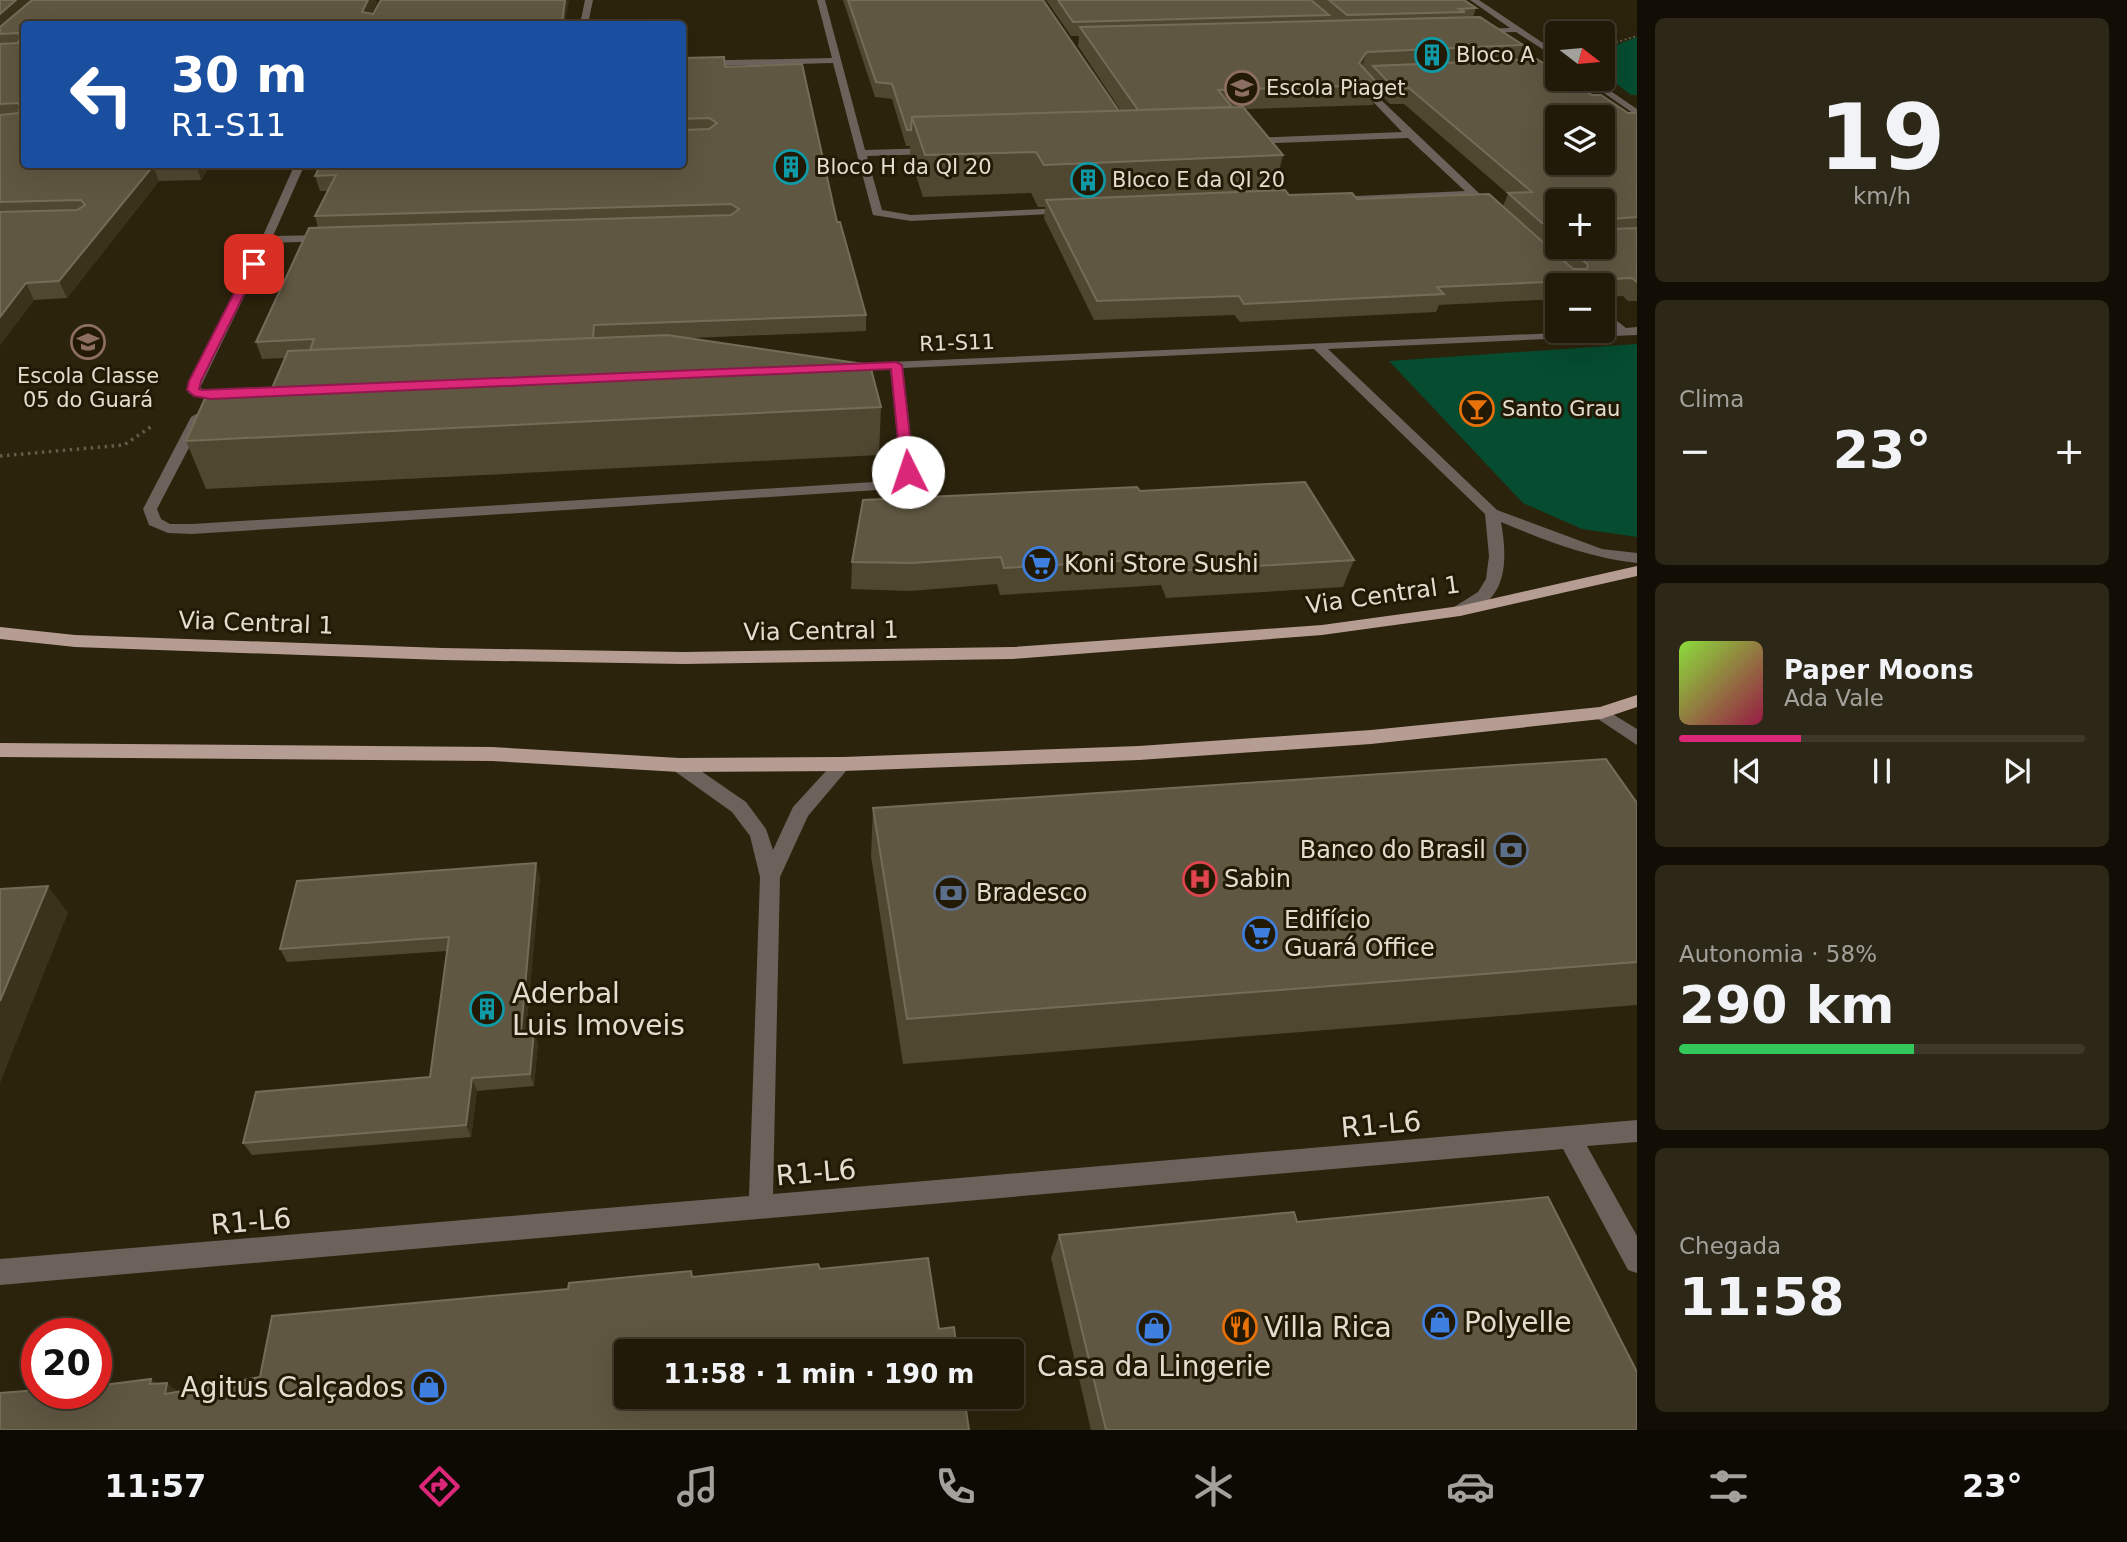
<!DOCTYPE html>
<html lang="pt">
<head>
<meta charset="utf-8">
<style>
	body { margin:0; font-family:"DejaVu Sans",sans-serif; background:#2d2717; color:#f1f3f6; height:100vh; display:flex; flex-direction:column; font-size:26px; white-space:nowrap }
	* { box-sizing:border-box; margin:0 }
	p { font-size:23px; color:#a2a19c }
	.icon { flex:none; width:38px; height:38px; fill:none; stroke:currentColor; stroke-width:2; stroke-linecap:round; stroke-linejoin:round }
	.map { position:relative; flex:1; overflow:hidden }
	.panel { display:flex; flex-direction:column; gap:18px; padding:18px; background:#120e05; width:490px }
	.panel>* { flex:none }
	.hud { position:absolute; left:21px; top:21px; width:665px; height:147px; border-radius:7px; box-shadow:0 7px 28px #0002,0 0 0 2px #3e382a; background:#1a4fa0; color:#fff; overflow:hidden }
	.needle { width:46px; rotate:106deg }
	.controls { position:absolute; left:1545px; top:21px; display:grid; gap:14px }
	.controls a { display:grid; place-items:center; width:70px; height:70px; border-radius:7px; background:#211a09; box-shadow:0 7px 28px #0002,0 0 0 2px #3e382a; font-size:35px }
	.speed { position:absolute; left:21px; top:1318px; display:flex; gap:14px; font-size:35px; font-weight:700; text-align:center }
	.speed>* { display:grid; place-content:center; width:91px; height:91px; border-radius:50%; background:#211a09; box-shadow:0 7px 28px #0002,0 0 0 2px #3e382a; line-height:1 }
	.speed .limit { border:10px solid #d22; background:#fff; color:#111 }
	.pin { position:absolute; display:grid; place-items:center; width:60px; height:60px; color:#fff; margin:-30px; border-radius:14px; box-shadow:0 4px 10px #0006 }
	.me { position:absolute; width:77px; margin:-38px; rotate:356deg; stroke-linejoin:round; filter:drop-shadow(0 0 5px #0008) }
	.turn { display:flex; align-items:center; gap:24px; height:147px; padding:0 35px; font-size:32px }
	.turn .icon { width:91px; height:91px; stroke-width:2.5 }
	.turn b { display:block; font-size:49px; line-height:60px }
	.big { font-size:52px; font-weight:600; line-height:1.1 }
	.panel .widget { flex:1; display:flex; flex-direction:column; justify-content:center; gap:10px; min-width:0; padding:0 24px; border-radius:10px; background:#2d2717 }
	.panel .dial { align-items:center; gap:0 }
	.dial b { font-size:91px; line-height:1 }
	.song { display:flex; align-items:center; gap:21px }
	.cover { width:84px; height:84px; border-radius:10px; background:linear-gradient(135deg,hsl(90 70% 55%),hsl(340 70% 35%)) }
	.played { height:7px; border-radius:4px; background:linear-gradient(90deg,#db2777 30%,#3e382a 30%) }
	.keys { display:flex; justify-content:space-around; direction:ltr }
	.heat { display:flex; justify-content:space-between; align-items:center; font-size:38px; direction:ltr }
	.charge { height:10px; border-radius:5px; background:linear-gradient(90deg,#34c759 58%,#3e382a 0) }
	.trip { position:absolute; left:614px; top:1339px; width:410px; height:70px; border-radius:7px; background:#211a09; box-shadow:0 7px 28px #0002,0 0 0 2px #3e382a; font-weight:600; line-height:70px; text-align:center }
	.tab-bar { display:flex; height:112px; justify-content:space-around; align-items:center; background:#0d0a04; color:#a2a19c }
	.tab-bar .icon { width:49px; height:49px }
	.tab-bar .current { color:#db2777 }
	.tab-bar b { font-size:32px; color:#f1f3f6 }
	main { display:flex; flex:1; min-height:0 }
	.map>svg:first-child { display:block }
	.green { fill:#054c30 }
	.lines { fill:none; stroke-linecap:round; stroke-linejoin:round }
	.path-far1 { stroke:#645c48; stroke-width:2; stroke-dasharray:2 2.5; stroke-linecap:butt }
	.path { stroke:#645c48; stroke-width:3.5; stroke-dasharray:2.5 4.5; stroke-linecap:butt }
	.minor { fill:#6d615c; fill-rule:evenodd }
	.major { fill:#b69d93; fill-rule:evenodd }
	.wall { fill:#504731; fill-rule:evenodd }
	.shaded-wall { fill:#3b321b }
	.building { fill:#605742; stroke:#746c58; stroke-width:2; fill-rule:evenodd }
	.route { fill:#db2777; stroke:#8e194d; stroke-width:2 }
	.labels { text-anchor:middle; stroke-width:6; stroke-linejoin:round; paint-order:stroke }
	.far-poi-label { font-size:21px; fill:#e2ddcf; stroke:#221a04; text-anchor:start }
	.far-street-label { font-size:21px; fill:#e2ddcf; stroke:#221a04 }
	.poi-label { font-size:24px; fill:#e2ddcf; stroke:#221a04; text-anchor:start }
	.street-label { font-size:24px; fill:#e2ddcf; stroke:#221a04 }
	.near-poi-label { font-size:28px; fill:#e2ddcf; stroke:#221a04; text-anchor:start }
	.near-street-label { font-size:28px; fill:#e2ddcf; stroke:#221a04 }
</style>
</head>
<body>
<main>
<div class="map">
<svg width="1637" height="1430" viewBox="0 0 1637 1430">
	<rect width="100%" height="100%" fill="#2c230c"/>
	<g class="green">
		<polygon points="1637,37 1637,95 1631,95 1603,73 1603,50"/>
		<polygon points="1637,344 1637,537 1582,529 1523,503 1389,361"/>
	</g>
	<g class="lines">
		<polyline class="path-far1" points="1603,46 1637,36"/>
		<polyline class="path" points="0,456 124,445 152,426"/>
		<g class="minor">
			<polygon points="585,0 593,0 588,24 580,24"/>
			<polygon points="817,0 825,0 865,150 934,148 939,151 934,154 867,156 882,210 911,215 1066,208 1070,209 1070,213 911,221 873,215 833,63 682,67 682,61 832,58"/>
			<polygon points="1470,0 1479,0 1558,53 1558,59 1516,32 1476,33 1479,29 1510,28"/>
			<polygon points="1359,79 1481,195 1481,199 1471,197 1331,202 1330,200 1335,197 1465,191 1408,138 1249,144 1244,141 1249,138 1402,132 1356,84 1355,82"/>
			<polygon points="1584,79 1593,79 1637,109 1637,116"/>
			<polygon points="295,164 305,164 273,236 326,235 331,238 326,241 270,243 200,388 211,391 292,388 299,392 292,396 210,399 188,393 189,381 261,240"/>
			<path d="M 1603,310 L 1626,328 L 1637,327 L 1637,335 L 1328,349 L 1497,510 L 1602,549 L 1637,553 L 1637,563 C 1587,557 1547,541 1501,522 C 1508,562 1508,603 1460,616 L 1452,611 L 1454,607 L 1478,592 L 1486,579 L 1489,556 L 1485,514 L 1314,349 L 903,368 L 915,472 L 910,482 L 893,489 L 192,534 L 168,533 L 149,525 L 143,509 L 191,417 L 198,413 L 205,417 L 157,509 L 161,519 L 170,524 L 192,524 L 890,481 L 899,476 L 901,472 L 890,369 L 848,371 L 842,367 L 843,364 L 1603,331 L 1612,328 L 1603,320 Z"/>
			<polygon points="1601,707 1637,729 1637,745 1595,717 1592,713 1595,709"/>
			<polygon points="843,757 849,759 852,764 808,816 780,877 773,1194 1637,1120 1637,1142 1587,1146 1637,1236 1637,1273 1628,1270 1563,1149 0,1285 0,1259 749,1196 760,877 750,836 732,812 673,770 670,765 673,760 685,760 746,802 766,829 773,850 793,807 837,759"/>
		</g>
		<g class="major">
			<polygon points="1637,566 1637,576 1460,616 1322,635 1013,659 683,664 442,660 75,647 0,639 0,627 75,635 442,648 683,652 1013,647 1322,625 1460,606"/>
			<polygon points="1637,695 1637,707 1601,719 1371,744 1139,760 843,771 679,772 492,761 0,757 0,743 492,747 679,758 843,757 1139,746 1371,730 1600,707"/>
		</g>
	</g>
	<g class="wall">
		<polygon points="0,0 376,0 377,3 371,13 569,0 24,164 292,164 291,166 208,169 201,180 159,181 67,298 34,300 0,345"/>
		<path d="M 843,0 L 1043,0 L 1119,111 L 1121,111 L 1078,46 L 1079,36 L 1071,36 L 1046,0 L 1464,0 L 1476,8 L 1473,17 L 1523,45 L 1517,60 L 1628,113 L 1637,113 L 1637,301 L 1628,301 L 1623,296 L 1603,297 L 1603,285 L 1558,285 L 1558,299 L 1439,305 L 1436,312 L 1240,322 L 1234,315 L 1094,320 L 1044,218 L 1045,207 L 1038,207 L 1031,193 L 923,197 L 910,157 L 910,146 L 906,146 L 892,99 L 875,97 ZM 1377,91 L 1390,104 L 1404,104 L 1508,194 L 1503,206 L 1289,195 L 1274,191 L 1283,155 L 1245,109 L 1373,105 ZM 1558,201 L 1603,247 L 1558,247 ZM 1541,240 L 1551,240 L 1548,247 Z"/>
		<polygon points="682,58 725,67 837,222 866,315 866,331 692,338 881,407 879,455 206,489 186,441 270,393 285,358 262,359 256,342 318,228 315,216 328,191 320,191 315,176 321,165 307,165 307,164 682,164"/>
		<polygon points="1140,491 1354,560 1343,587 1166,598 1161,585 1000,595 997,584 910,591 851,589 852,562"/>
		<polygon points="1637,803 1637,1005 903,1064 871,856 873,808"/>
		<polygon points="540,877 526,1031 538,1043 534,1086 477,1091 471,1137 252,1155 243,1143 430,1077 447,951 287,962 280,949"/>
		<polygon points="1297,1222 1637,1430 1091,1430 1051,1258 1059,1235"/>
	</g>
	<g class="shaded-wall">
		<polygon points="16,0 35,0 0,32 0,14"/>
		<polygon points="368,0 376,0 377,3 365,24 362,12"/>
		<polygon points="565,0 569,0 565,24 562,24"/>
		<polygon points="1367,52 1361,71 1359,63"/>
		<polygon points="196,164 207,164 208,169 201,180"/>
		<polygon points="153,166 159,181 67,298 59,281"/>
		<polygon points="26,283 34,300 0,345 0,317"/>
		<polygon points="536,863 540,877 525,1044 521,1032"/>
		<polygon points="48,886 68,913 0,1083 0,1001"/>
		<polygon points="534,1031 538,1043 534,1086 530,1074"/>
		<polygon points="472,1078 477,1091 471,1137 466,1125"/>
		<polygon points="151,1379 166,1390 167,1383 192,1403 190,1413 150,1384"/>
	</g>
	<g class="building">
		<polygon points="0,0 16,0 0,14"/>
		<polygon points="32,0 368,0 362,12 373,14 381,0 565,0 562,24 24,24 24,164 196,164 153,166 59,281 26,283 0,317 0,212 77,210 85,205 81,200 0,202 0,115 19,113 20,106 18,103 0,104 0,44 18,43 21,36 18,33 0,34 0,27"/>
		<polygon points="848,0 1043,0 1119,111 912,117 911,130 907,130 892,84 876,82"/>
		<polygon points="1058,0 1311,0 1329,15 1073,22"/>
		<polygon points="1329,0 1464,0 1476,8 1459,9 1465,12 1347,15"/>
		<polygon points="1480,17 1523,45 1367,52 1359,63 1379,85 1218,90 1232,107 1138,110 1080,27"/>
		<polygon points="724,57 725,67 802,64 837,222 840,222 866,315 594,325 593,338 310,350 314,339 256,342 309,228 731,215 739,209 731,204 315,216 336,175 315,176 321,164 682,164 682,130 709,129 717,123 709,118 682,119 682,58"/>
		<path d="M 1537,59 L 1558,73 L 1558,79 L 1567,79 L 1592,95 L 1601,95 L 1628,113 L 1637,113 L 1637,217 L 1611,219 L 1610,229 L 1637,228 L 1637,282 L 1632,278 L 1437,287 L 1444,294 L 1244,304 L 1239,296 L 1097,301 L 1046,200 L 1285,190 L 1289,195 L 1352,193 L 1357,199 L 1489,194 L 1573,269 L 1587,269 L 1588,265 L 1569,247 L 1603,247 L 1603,201 L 1558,201 L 1558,222 L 1542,223 L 1508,193 L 1532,192 L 1409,88 L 1395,89 L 1373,66 ZM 1558,117 L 1603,117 L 1603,163 L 1558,163 Z"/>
		<polygon points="1243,107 1283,155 1044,165 1036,152 925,155 912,117"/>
		<polygon points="667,335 870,365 881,407 186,441 206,396 270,393 288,351"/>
		<polygon points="1305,482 1354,560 1174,571 1168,558 1004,568 1001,557 912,563 852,562 863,500 1137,487 1140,491"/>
		<polygon points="1606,759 1637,803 1637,962 907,1019 873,808"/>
		<polygon points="536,863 521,1032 534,1031 530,1074 472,1078 466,1125 243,1143 256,1092 430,1077 449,937 280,949 297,881"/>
		<polygon points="48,886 0,1001 0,889"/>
		<polygon points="1548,1197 1637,1372 1637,1430 1106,1430 1059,1235 1294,1212 1297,1222"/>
		<polygon points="928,1258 939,1329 954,1327 957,1351 626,1351 626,1396 964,1396 969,1430 0,1430 0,1393 37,1390 37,1393 96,1393 96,1386 151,1379 150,1384 167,1383 165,1394 260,1377 272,1316 568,1289 569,1283 691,1271 692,1277 818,1264 820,1269"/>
	</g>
	<polygon class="route" points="254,261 259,264 201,381 199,389 202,390 896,362 902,365 914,472 908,476 901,472 891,369 211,399 194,396 187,390 189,381 249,264"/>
	<defs>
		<g id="building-ring" transform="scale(1.75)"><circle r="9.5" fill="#221a04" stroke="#0f9aa8" stroke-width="1.5"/><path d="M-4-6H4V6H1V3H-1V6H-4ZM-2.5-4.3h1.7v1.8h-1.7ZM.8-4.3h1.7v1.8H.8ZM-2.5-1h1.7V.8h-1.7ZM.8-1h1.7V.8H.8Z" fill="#0f9aa8"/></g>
		<g id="school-ring" transform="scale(1.75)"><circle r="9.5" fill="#221a04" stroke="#8d6e63" stroke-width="1.5"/><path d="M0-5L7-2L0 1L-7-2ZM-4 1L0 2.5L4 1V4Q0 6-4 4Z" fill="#8d6e63"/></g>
		<g id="bar-ring" transform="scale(1.75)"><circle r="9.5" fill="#221a04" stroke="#e8710a" stroke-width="1.5"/><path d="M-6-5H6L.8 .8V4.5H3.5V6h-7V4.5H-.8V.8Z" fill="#e8710a"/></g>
		<g id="supermarket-ring" transform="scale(1.75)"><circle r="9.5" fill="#221a04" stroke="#3f7fe0" stroke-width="1.5"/><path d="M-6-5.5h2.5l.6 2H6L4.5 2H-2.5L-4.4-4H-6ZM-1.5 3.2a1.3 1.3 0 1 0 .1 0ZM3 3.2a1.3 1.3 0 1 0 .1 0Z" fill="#3f7fe0"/></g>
		<g id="bank-ring" transform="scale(1.75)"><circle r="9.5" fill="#221a04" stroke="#5c6f8a" stroke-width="1.5"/><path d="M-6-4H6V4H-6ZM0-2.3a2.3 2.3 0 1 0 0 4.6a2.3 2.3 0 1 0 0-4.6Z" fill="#5c6f8a"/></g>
		<g id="hospital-ring" transform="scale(1.75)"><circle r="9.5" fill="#221a04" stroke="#e0444e" stroke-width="1.5"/><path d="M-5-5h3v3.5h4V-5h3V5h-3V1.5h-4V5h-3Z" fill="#e0444e"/></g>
		<g id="shop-ring" transform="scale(1.75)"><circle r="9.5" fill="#221a04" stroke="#3f7fe0" stroke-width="1.5"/><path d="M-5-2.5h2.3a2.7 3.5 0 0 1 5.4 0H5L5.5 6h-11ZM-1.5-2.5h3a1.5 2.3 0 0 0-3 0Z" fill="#3f7fe0"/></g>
		<g id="restaurant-ring" transform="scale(1.75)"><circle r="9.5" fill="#221a04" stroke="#e8710a" stroke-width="1.5"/><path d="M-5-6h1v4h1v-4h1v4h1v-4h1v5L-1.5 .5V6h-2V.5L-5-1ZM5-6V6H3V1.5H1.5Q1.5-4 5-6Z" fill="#e8710a"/></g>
	</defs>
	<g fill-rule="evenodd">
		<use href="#building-ring" x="1432" y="55"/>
		<use href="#school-ring" x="1242" y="88"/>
		<use href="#building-ring" x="791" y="167"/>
		<use href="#building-ring" x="1088" y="180"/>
		<use href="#school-ring" x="88" y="342"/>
		<use href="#bar-ring" x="1477" y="409"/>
		<use href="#supermarket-ring" x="1040" y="564"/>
		<use href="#bank-ring" x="1511" y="850"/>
		<use href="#hospital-ring" x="1200" y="879"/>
		<use href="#bank-ring" x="951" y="893"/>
		<use href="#supermarket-ring" x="1260" y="934"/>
		<use href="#building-ring" x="487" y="1009"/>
		<use href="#shop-ring" x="1440" y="1322"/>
		<use href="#restaurant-ring" x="1240" y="1327"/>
		<use href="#shop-ring" x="1154" y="1328"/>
		<use href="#shop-ring" x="429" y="1387"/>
	</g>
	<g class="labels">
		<g class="far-poi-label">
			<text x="1456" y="62">Bloco A</text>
			<text x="1266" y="95">Escola Piaget</text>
			<text x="816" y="174">Bloco H da QI 20</text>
			<text x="1112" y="187">Bloco E da QI 20</text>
			<text x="88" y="383" text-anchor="middle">Escola Classe<tspan x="88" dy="24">05 do Guará</tspan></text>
			<text x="1502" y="416">Santo Grau</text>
		</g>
		<g class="far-street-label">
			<text transform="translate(957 343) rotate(-2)" y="7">R1-S11</text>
		</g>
		<g class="poi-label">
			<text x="1064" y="572">Koni Store Sushi</text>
			<text x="1486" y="858" text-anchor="end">Banco do Brasil</text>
			<text x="1224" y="887">Sabin</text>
			<text x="976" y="901">Bradesco</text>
			<text x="1284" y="928">Edifício<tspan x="1284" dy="28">Guará Office</tspan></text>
		</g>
		<g class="street-label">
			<text transform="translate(1383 595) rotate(-8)" y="8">Via Central 1</text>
			<text transform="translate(256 623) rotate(2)" y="8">Via Central 1</text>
			<text transform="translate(821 631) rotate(-1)" y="8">Via Central 1</text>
		</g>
		<g class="near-poi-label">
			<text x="512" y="1003">Aderbal<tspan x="512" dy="32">Luis Imoveis</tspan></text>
			<text x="1464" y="1332">Polyelle</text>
			<text x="1264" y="1337">Villa Rica</text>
			<text x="1154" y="1376" text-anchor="middle">Casa da Lingerie</text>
			<text x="404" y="1397" text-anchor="end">Agitus Calçados</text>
		</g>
		<g class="near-street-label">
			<text transform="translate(1381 1124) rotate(-5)" y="10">R1-L6</text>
			<text transform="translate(816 1172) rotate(-5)" y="10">R1-L6</text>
			<text transform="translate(251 1221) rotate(-5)" y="10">R1-L6</text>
		</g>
	</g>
</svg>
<div class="controls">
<a><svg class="needle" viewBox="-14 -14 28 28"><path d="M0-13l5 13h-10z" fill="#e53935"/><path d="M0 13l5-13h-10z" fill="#a2a19c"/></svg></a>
<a><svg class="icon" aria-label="layers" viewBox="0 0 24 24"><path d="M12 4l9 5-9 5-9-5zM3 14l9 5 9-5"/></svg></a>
<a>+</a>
<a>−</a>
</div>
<div class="speed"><div class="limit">20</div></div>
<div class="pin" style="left:254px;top:264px;background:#d93025"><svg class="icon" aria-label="arrive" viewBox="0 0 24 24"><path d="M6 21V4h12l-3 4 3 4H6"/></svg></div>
<svg class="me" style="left:908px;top:472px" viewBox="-20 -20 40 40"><circle r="19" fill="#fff"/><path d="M0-13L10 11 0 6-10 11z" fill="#db2777"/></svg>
<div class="trip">11:58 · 1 min · 190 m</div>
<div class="hud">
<div class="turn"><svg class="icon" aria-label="left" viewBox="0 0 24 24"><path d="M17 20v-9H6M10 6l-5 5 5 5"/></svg><div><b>30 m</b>R1-S11</div></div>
</div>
</div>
<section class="panel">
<div class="widget dial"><b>19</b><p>km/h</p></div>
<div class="widget"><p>Clima</p>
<div class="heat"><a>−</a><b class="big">23°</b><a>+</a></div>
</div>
<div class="widget">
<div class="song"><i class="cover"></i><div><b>Paper Moons</b><p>Ada Vale</p></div></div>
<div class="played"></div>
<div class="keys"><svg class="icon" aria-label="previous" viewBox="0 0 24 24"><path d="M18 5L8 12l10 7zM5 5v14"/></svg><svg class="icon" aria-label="pause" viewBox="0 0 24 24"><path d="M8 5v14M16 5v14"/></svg><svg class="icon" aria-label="next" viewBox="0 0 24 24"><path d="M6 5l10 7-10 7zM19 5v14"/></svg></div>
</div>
<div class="widget"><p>Autonomia · 58%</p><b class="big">290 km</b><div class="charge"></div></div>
<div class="widget"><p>Chegada</p><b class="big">11:58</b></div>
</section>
</main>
<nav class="tab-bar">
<b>11:57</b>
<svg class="icon current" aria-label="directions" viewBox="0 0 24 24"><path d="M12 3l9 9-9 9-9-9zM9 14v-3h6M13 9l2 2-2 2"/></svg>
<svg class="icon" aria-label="music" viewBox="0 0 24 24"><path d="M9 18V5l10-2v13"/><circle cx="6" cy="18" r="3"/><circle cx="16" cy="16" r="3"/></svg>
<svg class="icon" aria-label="phone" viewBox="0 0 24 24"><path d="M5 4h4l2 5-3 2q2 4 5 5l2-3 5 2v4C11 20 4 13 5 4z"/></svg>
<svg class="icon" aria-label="climate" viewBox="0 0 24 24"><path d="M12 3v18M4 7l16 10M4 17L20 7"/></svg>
<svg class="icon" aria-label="car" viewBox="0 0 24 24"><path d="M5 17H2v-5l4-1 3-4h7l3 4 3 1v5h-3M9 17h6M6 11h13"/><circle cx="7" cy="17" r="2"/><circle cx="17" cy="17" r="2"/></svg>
<svg class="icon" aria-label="filters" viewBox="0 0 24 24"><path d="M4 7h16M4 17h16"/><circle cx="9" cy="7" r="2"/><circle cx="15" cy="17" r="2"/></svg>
<b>23°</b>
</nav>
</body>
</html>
